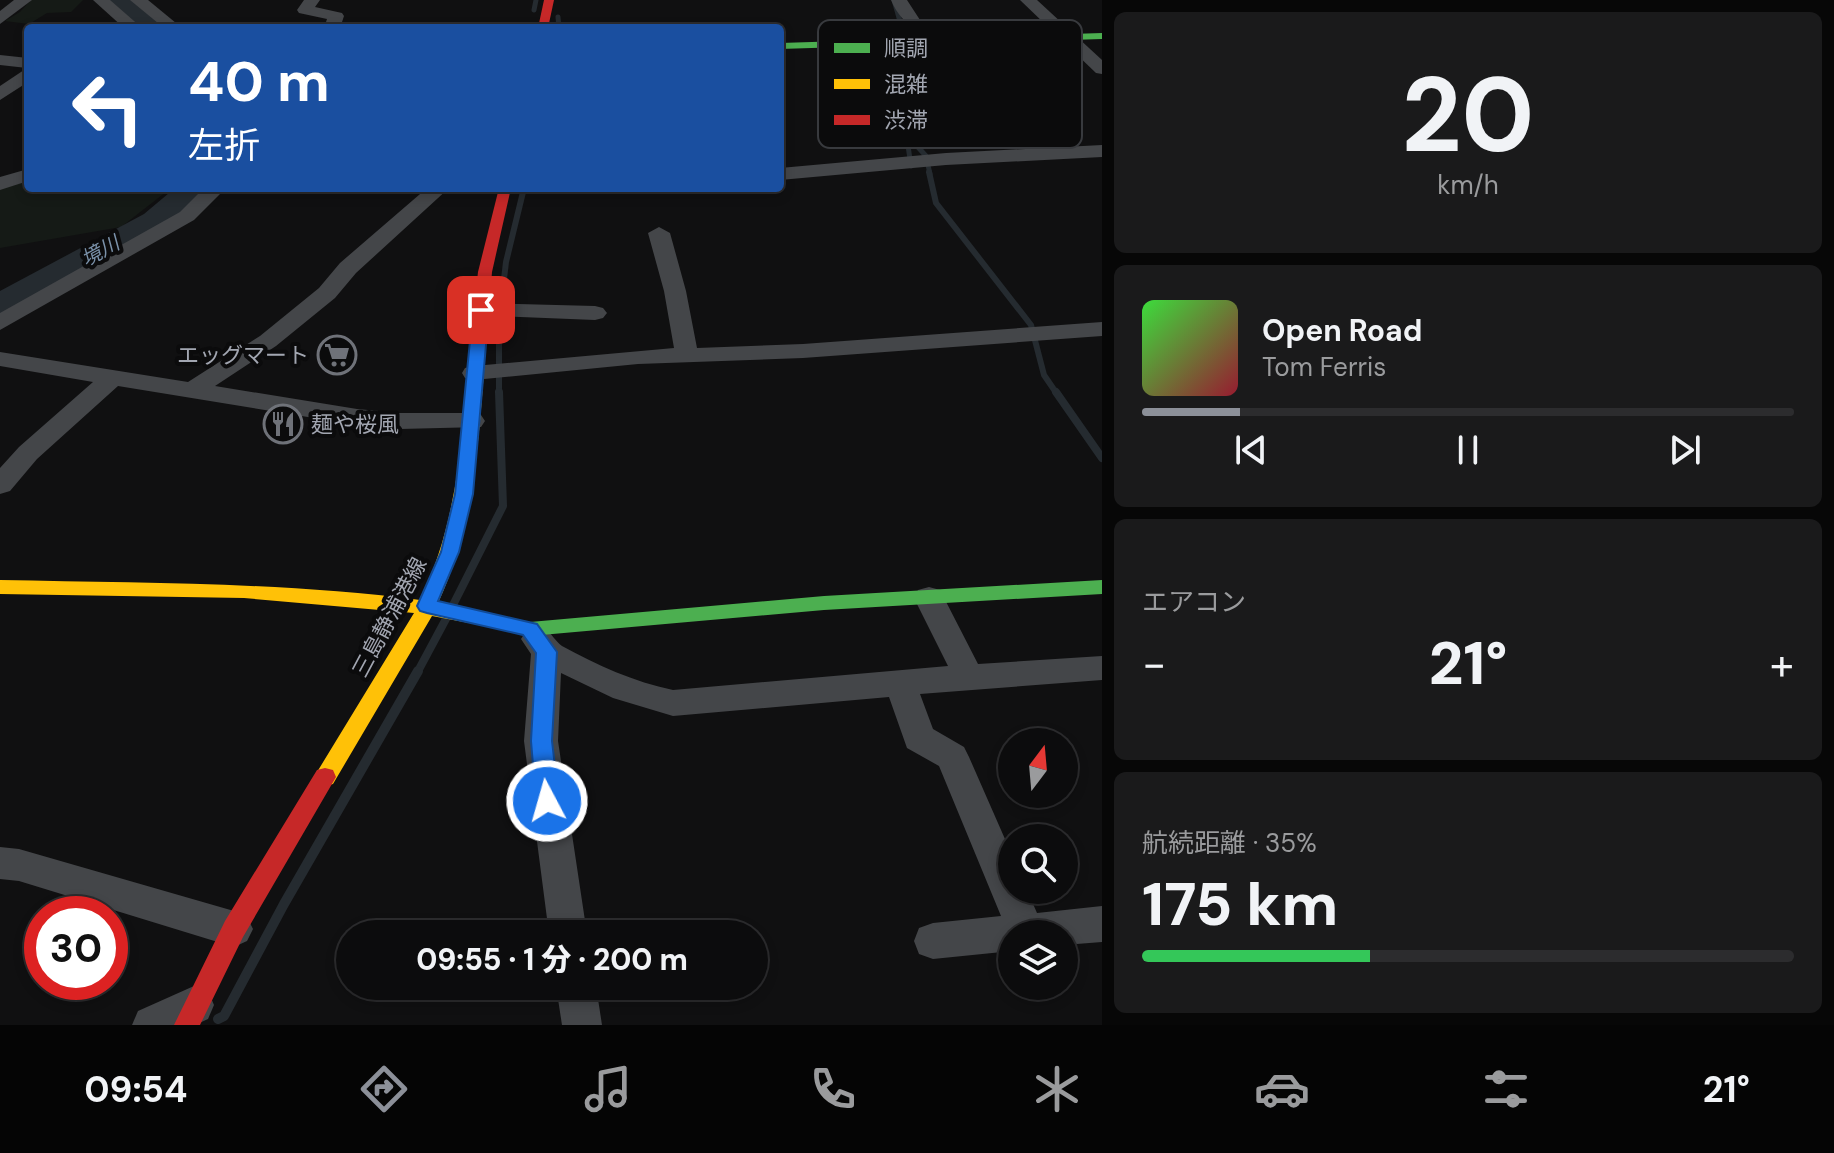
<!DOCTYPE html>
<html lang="ja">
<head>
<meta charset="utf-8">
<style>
	body { margin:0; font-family:"DM Sans","Noto Sans JP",sans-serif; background:#1a1a1b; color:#f1f3f6; height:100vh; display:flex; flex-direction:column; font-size:30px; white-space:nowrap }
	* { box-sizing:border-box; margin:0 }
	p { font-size:26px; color:#9a9b9d }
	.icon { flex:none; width:44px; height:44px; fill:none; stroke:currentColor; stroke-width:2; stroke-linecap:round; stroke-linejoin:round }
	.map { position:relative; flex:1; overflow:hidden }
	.sheet { display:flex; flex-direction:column; gap:12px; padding:12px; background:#070707; width:732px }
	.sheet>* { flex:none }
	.guide { position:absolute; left:24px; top:24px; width:760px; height:168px; border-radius:8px; box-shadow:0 4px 12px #0003,0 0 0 2px #2c2c2e; background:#1a4fa0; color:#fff; overflow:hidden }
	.needle { width:52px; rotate:16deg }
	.tools { position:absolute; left:998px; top:728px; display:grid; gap:16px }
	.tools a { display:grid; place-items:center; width:80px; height:80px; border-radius:50%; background:#0c0c0d; box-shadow:0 4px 12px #0003,0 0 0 2px #2c2c2e; font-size:40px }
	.speed { position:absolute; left:24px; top:896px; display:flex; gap:16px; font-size:40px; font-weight:700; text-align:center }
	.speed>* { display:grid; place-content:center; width:104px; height:104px; border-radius:50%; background:#0c0c0d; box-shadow:0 4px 12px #0003,0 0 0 2px #2c2c2e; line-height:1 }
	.speed .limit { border:12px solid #d22; background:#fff; color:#111 }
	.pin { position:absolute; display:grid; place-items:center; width:68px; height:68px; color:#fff; margin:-34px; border-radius:16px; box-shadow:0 4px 12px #0006 }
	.me { position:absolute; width:88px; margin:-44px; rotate:354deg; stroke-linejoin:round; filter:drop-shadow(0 0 6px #0008) }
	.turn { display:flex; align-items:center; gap:28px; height:168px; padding:0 32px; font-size:36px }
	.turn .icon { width:104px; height:104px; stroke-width:2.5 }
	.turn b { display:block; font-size:56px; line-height:68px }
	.big { font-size:60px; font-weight:800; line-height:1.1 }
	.sheet .card { flex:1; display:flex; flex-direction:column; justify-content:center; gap:12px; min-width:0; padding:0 28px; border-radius:12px; background:#1a1a1b }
	.sheet .dial { align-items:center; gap:0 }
	.dial b { font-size:104px; line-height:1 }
	.song { display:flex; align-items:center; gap:24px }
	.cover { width:96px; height:96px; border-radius:12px; background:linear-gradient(135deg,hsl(120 70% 55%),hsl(350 70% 35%)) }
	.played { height:8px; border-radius:4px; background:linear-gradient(90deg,#8c9099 15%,#2c2c2e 15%) }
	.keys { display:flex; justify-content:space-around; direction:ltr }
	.heat { display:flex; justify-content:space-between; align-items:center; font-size:44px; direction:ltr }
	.charge { height:12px; border-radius:6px; background:linear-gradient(90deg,#34c759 35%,#2c2c2e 0) }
	.trip { position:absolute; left:336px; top:920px; width:432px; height:80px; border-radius:40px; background:#0c0c0d; box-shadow:0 4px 12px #0003,0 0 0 2px #2c2c2e; font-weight:800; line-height:80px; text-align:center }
	.tabs { display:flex; height:128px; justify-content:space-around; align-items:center; background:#050505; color:#9a9b9d }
	.tabs .icon { width:56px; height:56px }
	.tabs .on { color:#8c9099 }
	.tabs b { font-size:36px; color:#f1f3f6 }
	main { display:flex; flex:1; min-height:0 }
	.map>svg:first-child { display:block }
	.green { fill:#151a16 }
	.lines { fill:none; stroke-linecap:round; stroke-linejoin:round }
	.stream-far3 { stroke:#252b30; stroke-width:5 }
	.stream-far2 { stroke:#252b30; stroke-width:6 }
	.stream-far1 { stroke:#252b30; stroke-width:8 }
	.stream { stroke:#252b30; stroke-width:10 }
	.river { fill:#252b30; fill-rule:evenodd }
	.street { fill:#444649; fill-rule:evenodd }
	.fast { fill:#4caf50; fill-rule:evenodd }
	.slow { fill:#ffc107; fill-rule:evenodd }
	.jam { fill:#c62828; fill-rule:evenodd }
	.route { fill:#1a73e8; stroke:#114b97; stroke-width:2 }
	.labels { text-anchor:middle; stroke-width:8; stroke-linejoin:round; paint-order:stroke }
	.far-water-label { font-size:20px; font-style:italic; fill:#7b92aa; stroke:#0b0b0c }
	.poi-label { font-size:22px; fill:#a2a6b1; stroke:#0b0b0c; text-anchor:end }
	.street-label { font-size:22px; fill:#a2a6b1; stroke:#0b0b0c }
	.key { fill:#0b0b0c; stroke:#383a3e; stroke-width:2 }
	.key-label { font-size:22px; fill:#a2a6b1 }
</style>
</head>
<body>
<main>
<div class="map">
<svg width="1102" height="1025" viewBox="0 0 1102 1025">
	<rect width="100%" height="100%" fill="#101011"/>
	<g class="green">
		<polygon points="31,0 83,0 71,12 47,13 29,24 5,21 20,12"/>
		<polygon points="28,177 28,188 171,188 121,227 0,248 0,188"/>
	</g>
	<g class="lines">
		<g class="stream-far3">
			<polyline points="894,0 903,32"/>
			<polyline points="534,10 536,0"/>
			<polyline points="558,17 559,28"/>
			<polyline points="881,46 850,64 861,84 926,156 930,174"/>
			<polyline points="906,132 911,166"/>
		</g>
		<g class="stream-far2">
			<polyline points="929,172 936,203 1031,325 1044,375 1057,394"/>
			<polyline points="499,394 499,321 506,262 524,188"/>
		</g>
		<g class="stream-far1">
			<polyline points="1056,392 1102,458"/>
			<polyline points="453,605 503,506 499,392"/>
			<polyline points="417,673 447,617"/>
		</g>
		<polyline class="stream" points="218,1019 224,1016 284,904 418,671"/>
		<g class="river">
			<polygon points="105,0 134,0 165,28 136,28"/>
			<polygon points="175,188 212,188 168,228 13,314 0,317 0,291 144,214"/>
		</g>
		<g class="street">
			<polygon points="14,0 32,0 0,24 0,11"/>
			<polygon points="93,0 110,0 142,28 124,28"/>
			<polygon points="130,0 148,0 182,28 164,28"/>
			<polygon points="304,0 320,0 315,7 342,13 344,16 340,28 324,28 327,19 299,13 297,10"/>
			<path d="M 891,0 L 907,0 L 920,20 L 965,40 L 957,45 C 928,38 903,29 891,0 Z"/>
			<polygon points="1020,0 1037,0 1102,60 1102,74 1096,73"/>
			<polygon points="0,55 28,58 28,82 0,100 0,86 27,68 0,65"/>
			<polygon points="1102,145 1102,157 946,165 780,180 780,168 946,153"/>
			<polygon points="28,169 28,181 0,190 0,177"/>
			<polygon points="204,188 226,188 194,220 0,330 0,313 180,212"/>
			<polygon points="427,188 449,188 356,273 335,298 276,346 215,386 357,409 400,413 472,413 481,415 485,421 481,427 400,429 357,425 118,386 37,459 10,491 0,494 0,468 19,447 93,382 0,366 0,352 188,382 260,336 319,288 340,263"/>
			<polygon points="659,227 670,233 686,291 697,348 803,344 1102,322 1102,336 803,358 638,364 474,380 465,378 462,373 465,368 474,366 674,348 664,291 648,233"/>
			<polygon points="481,303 595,306 603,308 607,313 603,318 595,320 473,315 469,310 473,305"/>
			<path d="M 929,587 L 940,590 L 978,664 L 1102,656 L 1102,680 L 920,694 L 933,729 L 964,747 L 969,757 L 1012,855 L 1012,890 L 1027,890 L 1037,913 L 1102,906 L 1102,942 L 1064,945 L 1064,934 L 1012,934 L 1012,951 L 933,959 L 919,954 L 914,941 L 919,928 L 933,923 L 1001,916 L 939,766 L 907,748 L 889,697 L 673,716 L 613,698 L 561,673 L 558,741 L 587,934 L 549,934 L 524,741 L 531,654 L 521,639 L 526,631 C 533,629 537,626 544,629 C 552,633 555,641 562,646 C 597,665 634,682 673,690 L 948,666 L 914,598 L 918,590 Z"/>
			<polygon points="0,847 19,849 234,911 247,917 253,929 247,941 234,947 19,881 0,879"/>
			<polygon points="194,986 208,991 214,1005 208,1019 195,1025 132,1025 138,1011"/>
			<polygon points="556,986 596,986 602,1025 562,1025"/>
		</g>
		<g class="fast">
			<polygon points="1102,33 1102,39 780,49 780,43"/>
			<polygon points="1102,580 1102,594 824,610 530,636 478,624 475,619 478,614 485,612 530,622 824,596"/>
		</g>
		<path class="slow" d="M 479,328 L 487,333 C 479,426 478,517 438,603 L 485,612 L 492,614 L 495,619 L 492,624 L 485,626 L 432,616 L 333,784 L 325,786 L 317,784 L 314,777 L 414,613 L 244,598 L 0,594 L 0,580 C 141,583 281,582 420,600 C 461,515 463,425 471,333 Z"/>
		<g class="jam">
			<polygon points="544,0 554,0 548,28 538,28"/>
			<polygon points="499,188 511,188 492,272 487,333 479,338 471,333 478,272"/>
			<polygon points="325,768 333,770 336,777 243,937 200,1025 174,1025 225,921 317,770"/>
		</g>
	</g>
	<polygon class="route" points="481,305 489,310 473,494 459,552 438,601 537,624 557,652 552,741 559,801 555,808 547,811 539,808 536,801 531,741 536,653 523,635 427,613 420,611 417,606 441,552 455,494 473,310"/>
	<defs>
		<g id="supermarket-ring" transform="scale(2)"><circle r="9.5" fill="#0b0b0c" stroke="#6f7279" stroke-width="1.5"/><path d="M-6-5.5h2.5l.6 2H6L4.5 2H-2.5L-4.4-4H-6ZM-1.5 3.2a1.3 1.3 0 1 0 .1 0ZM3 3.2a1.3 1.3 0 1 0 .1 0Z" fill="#6f7279"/></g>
		<g id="restaurant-ring" transform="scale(2)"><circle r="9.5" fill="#0b0b0c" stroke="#6f7279" stroke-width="1.5"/><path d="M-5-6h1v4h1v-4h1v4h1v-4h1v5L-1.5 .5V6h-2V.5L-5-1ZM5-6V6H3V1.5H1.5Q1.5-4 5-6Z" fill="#6f7279"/></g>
	</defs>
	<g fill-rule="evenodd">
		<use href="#supermarket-ring" x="337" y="355"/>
		<use href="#restaurant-ring" x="283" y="424"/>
	</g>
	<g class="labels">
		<g class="far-water-label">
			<text transform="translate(100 251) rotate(-29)" y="7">境川</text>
		</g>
		<g class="poi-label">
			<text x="309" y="363">エッグマート</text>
			<text x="311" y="432" text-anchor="start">麺や桜風</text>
		</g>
		<g class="street-label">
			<text transform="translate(389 617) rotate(-62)" y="8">三島静浦港線</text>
		</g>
	</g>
	<rect x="818" y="20" width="264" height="128" rx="12" class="key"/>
	<rect x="834" y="43" width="36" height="10" fill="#4caf50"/>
	<rect x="834" y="79" width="36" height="10" fill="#ffc107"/>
	<rect x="834" y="115" width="36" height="10" fill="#c62828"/>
	<g class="key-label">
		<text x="884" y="56">順調</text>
		<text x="884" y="92">混雑</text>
		<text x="884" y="128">渋滞</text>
	</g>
</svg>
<div class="tools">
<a><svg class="needle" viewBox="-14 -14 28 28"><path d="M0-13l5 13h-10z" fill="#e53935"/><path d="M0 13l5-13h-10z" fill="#9a9b9d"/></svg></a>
<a><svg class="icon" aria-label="search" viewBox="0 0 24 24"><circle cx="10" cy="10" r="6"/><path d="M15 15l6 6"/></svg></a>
<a><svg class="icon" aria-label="layers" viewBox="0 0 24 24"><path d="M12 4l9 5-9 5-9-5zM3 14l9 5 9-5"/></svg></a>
</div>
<div class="speed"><div class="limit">30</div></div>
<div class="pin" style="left:481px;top:310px;background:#d93025"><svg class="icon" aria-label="arrive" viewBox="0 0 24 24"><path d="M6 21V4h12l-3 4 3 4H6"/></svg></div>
<svg class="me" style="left:547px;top:801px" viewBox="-20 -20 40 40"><circle r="17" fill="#1a73e8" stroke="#fff" stroke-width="3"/><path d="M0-11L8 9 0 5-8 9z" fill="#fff"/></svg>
<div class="trip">09:55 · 1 分 · 200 m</div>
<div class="guide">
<div class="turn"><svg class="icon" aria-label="left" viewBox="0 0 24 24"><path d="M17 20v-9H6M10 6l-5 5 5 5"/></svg><div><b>40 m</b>左折</div></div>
</div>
</div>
<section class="sheet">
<div class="card dial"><b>20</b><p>km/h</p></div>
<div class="card">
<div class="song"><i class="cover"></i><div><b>Open Road</b><p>Tom Ferris</p></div></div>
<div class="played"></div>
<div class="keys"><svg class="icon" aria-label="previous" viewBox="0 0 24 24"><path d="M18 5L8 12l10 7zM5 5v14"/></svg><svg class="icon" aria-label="pause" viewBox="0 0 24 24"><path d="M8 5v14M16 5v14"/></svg><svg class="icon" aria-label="next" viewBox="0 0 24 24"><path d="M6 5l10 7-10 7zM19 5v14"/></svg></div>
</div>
<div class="card"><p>エアコン</p>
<div class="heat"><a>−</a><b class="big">21°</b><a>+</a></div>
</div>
<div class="card"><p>航続距離 · 35%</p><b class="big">175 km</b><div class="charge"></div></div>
</section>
</main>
<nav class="tabs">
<b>09:54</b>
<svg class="icon on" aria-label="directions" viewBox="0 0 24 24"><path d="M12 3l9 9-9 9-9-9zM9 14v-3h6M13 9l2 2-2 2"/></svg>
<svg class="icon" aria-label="music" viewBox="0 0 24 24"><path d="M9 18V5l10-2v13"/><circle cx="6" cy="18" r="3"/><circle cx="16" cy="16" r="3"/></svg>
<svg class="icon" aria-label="phone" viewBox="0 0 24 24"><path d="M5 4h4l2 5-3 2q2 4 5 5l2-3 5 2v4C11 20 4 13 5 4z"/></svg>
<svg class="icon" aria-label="climate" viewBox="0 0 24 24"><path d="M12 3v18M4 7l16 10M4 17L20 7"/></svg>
<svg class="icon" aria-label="car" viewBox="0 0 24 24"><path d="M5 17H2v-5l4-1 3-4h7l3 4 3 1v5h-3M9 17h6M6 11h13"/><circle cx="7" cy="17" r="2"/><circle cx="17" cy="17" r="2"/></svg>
<svg class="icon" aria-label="filters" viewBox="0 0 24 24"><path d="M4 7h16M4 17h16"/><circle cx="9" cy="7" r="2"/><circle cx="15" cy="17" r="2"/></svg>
<b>21°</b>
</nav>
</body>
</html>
